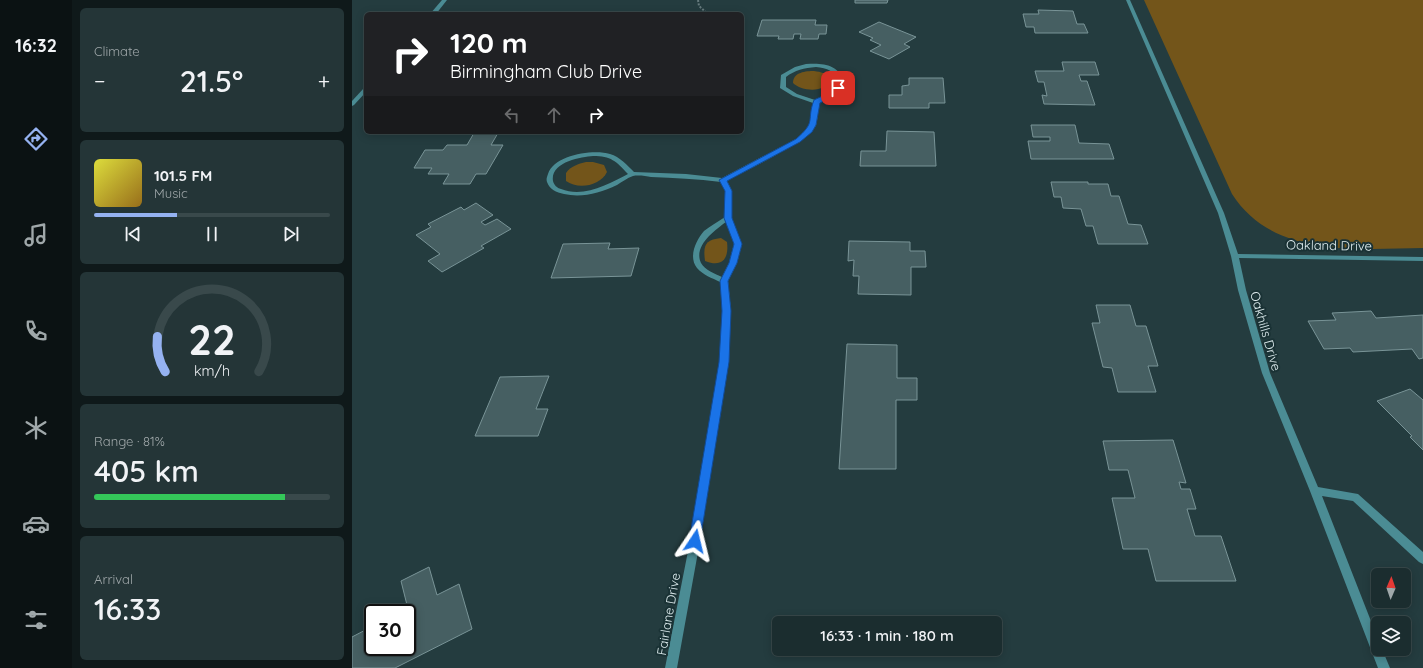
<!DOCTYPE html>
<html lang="en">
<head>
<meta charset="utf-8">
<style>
	body { margin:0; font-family:Quicksand,sans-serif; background:#243537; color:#f1f3f6; height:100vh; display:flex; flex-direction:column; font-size:15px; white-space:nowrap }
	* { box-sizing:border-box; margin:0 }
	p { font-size:13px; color:#a0a8aa }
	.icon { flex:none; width:22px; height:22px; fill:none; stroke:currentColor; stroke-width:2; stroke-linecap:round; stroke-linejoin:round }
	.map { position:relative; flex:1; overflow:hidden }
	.details { display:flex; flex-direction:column; gap:8px; padding:8px; background:#0f191a; width:280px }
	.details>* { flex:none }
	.banner { position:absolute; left:12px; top:12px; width:380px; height:122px; border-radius:6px; box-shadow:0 2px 10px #0003,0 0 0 1px #39494b; background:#202124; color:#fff; overflow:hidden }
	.needle { width:26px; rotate:2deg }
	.controls { position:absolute; left:1019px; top:568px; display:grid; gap:8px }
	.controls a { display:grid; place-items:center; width:40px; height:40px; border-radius:6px; background:#1b2d2f; box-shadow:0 2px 10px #0003,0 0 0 1px #39494b; font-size:20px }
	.speed { position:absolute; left:12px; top:604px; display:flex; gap:8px; font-size:20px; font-weight:700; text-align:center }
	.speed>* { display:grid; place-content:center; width:52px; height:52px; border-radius:50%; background:#1b2d2f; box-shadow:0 2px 10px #0003,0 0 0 1px #39494b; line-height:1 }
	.speed .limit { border:2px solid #111; border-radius:6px; background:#fff; color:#111 }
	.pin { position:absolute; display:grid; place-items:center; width:34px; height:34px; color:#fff; margin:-17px; border-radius:8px; box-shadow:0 2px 6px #0006 }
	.me { position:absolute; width:44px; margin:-22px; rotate:10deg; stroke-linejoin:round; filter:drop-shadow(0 0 3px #0008) }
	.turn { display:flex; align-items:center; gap:14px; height:84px; padding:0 20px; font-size:18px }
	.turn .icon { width:52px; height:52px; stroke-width:2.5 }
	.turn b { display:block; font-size:28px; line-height:34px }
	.lanes { display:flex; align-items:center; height:38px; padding:0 20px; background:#0003; justify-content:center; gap:20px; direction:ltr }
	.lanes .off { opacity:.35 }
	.big { font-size:30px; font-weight:600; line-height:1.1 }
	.details .tile { flex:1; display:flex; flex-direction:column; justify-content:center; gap:6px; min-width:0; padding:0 14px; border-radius:6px; background:#243537 }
	.details .dial { align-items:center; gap:0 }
	.dial svg { height:104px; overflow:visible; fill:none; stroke:#39494b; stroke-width:7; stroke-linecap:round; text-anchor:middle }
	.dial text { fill:#f1f3f6; stroke:none }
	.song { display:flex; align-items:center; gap:12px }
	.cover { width:48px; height:48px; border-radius:6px; background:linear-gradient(135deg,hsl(60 70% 55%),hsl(40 70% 35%)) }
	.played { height:4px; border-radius:2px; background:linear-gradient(90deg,#95b2f1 35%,#39494b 35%) }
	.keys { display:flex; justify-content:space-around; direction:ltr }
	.heat { display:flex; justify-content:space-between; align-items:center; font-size:22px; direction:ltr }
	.charge { height:6px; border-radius:3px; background:linear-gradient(90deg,#34c759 81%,#39494b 0) }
	.trip { position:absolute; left:420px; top:616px; width:230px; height:40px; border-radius:6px; background:#1b2d2f; box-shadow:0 2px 10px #0003,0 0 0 1px #39494b; font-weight:600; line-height:40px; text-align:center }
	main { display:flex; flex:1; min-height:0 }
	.tab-bar { display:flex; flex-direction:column; width:72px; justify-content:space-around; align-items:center; background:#0b1213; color:#a0a8aa }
	.tab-bar .icon { width:28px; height:28px }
	.tab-bar .active { color:#95b2f1 }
	.tab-bar b { font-size:18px; color:#f1f3f6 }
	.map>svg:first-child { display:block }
	.green { fill:#73551a }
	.building { fill:#465f62; stroke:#799497 }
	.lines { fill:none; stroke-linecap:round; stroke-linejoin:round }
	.path { stroke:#667a7d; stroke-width:2; stroke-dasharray:2 1.5; stroke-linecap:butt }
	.minor { fill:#4b8c94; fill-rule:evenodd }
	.route { fill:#1a73e8; stroke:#114b97 }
	.labels { text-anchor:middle; stroke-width:4; stroke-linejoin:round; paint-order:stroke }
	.street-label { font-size:13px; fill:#deecee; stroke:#1a3235 }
</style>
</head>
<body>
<main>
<nav class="tab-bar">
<b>16:32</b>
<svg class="icon active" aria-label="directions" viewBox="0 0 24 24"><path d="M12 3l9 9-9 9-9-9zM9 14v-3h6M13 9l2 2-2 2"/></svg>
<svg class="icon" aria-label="music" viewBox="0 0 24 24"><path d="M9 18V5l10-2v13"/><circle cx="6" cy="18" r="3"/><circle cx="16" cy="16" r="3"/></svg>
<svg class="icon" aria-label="phone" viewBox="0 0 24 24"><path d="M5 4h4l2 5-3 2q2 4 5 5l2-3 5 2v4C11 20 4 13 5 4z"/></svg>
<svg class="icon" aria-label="climate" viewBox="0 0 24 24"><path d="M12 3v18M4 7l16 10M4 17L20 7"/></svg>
<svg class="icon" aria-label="car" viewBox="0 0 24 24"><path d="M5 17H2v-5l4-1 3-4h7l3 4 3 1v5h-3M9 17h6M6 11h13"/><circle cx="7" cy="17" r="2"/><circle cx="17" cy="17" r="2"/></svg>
<svg class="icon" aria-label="filters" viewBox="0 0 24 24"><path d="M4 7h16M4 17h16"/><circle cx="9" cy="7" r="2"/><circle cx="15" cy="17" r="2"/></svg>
</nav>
<section class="details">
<div class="tile"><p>Climate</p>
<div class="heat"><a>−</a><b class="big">21.5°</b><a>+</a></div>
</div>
<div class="tile">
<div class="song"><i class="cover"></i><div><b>101.5 FM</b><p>Music</p></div></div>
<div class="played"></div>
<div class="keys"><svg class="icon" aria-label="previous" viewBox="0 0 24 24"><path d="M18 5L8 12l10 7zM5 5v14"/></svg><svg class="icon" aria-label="pause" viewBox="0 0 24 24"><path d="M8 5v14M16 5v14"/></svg><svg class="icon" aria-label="next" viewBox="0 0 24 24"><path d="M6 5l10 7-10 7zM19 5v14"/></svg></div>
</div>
<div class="tile dial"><svg viewBox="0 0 100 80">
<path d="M14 69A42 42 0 1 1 86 69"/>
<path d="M14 69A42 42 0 0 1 8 42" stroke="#95b2f1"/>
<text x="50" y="56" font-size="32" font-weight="700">22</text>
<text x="50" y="72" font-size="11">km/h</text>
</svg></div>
<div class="tile"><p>Range · 81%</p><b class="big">405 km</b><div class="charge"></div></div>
<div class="tile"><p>Arrival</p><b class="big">16:33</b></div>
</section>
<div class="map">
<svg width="1071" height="668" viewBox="0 0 1071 668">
	<rect width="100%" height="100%" fill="#243c3f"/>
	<g class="green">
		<path d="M 792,0 L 1071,0 L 1071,248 C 1005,249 921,258 880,194 Z"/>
		<path d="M 462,71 C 469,72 475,73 478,79 C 475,93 450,92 441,83 C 441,72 454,71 462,71 Z"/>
		<path d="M 234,162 L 241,162 L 252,165 L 255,172 C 248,186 226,190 214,181 L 214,173 C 219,166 226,164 234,162 Z"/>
		<path d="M 369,238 L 375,242 C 377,258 371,268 353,261 C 351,245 353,240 369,238 Z"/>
	</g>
	<g class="building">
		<polygon points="503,0 536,0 535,3 503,3"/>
		<polygon points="686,10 721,11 725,24 732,24 736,33 683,33 682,27 674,27 671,14 687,14"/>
		<polygon points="410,20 464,20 463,25 475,25 474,34 467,34 466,39 448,39 449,34 442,34 441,39 426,39 427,36 405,36"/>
		<polygon points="527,22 564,37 552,44 558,47 537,59 518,51 529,45 518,40 521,38 507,32"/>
		<polygon points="710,62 743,62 747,75 727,75 729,81 735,81 743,105 692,104 690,95 695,96 692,82 686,82 683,71 712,71"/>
		<polygon points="557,78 591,78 593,103 577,103 577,108 537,108 537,95 550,95 550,86 557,85"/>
		<polygon points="679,125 723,125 727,143 757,144 762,159 679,159 676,141 698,141 698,137 681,137"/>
		<polygon points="535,131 582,132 584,166 508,166 509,151 534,151"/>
		<polygon points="122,133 146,133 139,145 151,145 134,174 124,174 118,184 91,184 97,174 76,174 80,168 62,168 73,150 91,150 95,145 115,145"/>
		<polygon points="699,182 736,182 736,184 756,184 759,196 767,196 776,224 789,225 796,244 746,244 741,226 734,226 729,209 711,208 709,197 702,197"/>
		<polygon points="124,203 141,215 129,222 133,225 145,219 159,229 129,246 132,248 90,272 76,261 88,254 64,235 79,227 76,224 109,207 112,210"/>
		<polygon points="497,241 558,242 558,251 573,251 574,267 559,267 559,295 506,294 507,276 501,276 502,260 496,261"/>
		<polygon points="258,243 256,249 287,248 279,276 199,278 211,244"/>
		<polygon points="744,305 778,305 784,326 794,326 806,366 796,366 804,392 766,392 760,368 751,367 740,323 748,323"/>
		<polygon points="1019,311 1024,318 1071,315 1071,358 1067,359 1060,349 1001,352 998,348 972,349 956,321 984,320 980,313"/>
		<polygon points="495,344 545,345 545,378 565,378 565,400 544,400 544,469 487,469"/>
		<polygon points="197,376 184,409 196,409 186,436 123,436 148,377"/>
		<polygon points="1058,389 1071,400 1071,450 1058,437 1060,436 1025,401"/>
		<polygon points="821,440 834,483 827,482 829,489 838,489 844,509 835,509 843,536 869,536 884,581 804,581 796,549 771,549 760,498 783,498 776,470 757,470 751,441"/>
		<polygon points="77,567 85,595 107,584 120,629 43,668 0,668 0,637 21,626 21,647 55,647 55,613 48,613 56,609 49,581"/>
	</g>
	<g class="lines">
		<polyline class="path" points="346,0 347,6 356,14"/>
		<g class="minor">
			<polygon points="90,0 95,0 84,14 78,14"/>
			<polygon points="774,0 778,0 872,213 886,254 1071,257 1071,261 887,258 894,290 918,373 966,487 1006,494 1071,552 1071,564 1067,562 1001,501 970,496 1026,639 1026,649 1030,649 1038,668 1026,668 958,491 910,373 886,290 879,256 866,213"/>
			<path d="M 454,64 C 472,63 485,64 493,82 L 483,95 L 467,103 C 466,110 466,118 464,125 C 458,141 392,171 375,181 L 380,191 L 379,218 L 390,244 L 385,263 L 376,281 L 379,311 L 376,362 L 348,541 L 325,668 L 313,668 L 338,541 L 368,362 L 371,311 L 368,282 C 360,278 351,275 345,268 C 336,257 344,240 352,231 C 358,226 366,222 373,217 L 374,191 L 369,182 C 345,179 322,178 299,177 C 294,176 286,175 281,176 C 275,178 270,182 265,185 C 248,193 230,198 212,194 C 204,192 198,190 195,182 C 194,179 195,177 196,174 C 202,155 241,149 258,154 C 268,157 275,165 282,172 L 334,174 L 370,178 L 444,139 L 455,130 L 458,125 L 461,103 L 441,96 L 428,88 L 429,75 L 443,67 ZM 464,67 C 475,68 483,71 487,82 L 479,93 L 463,100 L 445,94 L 434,87 L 434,77 C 443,70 452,68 464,67 ZM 241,156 C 259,156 264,161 276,174 C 257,184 232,198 209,189 C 205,188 202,185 201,181 C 198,162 229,157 241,156 ZM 374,222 L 382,244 L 377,263 L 370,277 C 363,274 353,270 349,263 C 341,246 363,230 374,222 Z"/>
			<polygon points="14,87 14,92 2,105 0,106 0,101 12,88"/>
		</g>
	</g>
	<path class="route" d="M 484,87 L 490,88 L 484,95 L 468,103 L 464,125 L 460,132 L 448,142 L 375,181 L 380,191 L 380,218 L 390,244 L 385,263 L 376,281 L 379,311 L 377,362 L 348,541 L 347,545 L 343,546 L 339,545 L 337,541 L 367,362 L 370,311 L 368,281 L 377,263 L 382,244 L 372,218 L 373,191 L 367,180 L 444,139 C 465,121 454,121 462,100 L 479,92 Z"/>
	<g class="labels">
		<g class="street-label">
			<text transform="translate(977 245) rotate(1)" y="5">Oakland Drive</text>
			<text transform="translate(914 331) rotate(74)" y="5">Oakhills Drive</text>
			<text transform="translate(316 614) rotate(-80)" y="5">Fairlane Drive</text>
		</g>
	</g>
</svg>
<div class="controls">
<a><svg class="needle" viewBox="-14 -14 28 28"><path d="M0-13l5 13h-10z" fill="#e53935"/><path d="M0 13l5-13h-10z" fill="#a0a8aa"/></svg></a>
<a><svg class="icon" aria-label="layers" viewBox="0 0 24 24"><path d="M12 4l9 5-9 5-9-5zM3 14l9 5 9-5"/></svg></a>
</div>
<div class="speed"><div class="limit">30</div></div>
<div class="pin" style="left:486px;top:88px;background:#d93025"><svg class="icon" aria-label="arrive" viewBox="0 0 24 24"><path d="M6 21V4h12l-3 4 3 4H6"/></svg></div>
<svg class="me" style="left:343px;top:541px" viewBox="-20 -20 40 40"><path d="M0-17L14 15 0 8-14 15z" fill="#1a73e8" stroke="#fff" stroke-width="4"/></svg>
<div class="trip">16:33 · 1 min · 180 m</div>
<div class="banner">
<div class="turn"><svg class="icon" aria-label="right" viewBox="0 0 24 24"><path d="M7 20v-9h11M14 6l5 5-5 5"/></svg><div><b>120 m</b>Birmingham Club Drive</div></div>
<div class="lanes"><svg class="icon off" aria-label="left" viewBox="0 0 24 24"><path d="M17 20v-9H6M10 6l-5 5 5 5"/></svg><svg class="icon off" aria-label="ahead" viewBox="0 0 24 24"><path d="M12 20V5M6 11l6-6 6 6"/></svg><svg class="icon" aria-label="right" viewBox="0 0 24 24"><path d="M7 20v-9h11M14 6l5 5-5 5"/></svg></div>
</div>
</div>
</main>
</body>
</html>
